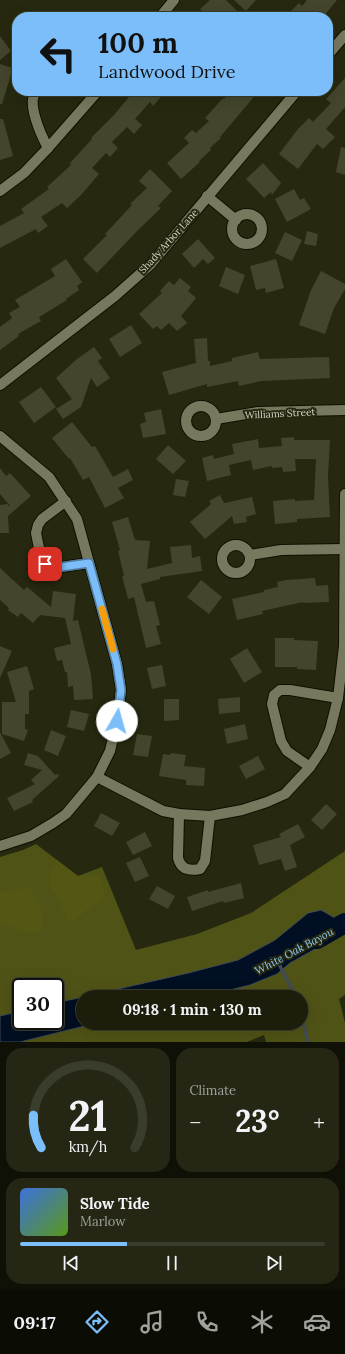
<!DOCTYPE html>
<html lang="en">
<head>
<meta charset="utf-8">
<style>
	body { margin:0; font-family:Lora,serif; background:#252714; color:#f1f3f6; height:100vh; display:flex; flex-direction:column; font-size:15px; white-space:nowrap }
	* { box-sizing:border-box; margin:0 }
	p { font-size:13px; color:#a0a29d }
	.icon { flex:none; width:22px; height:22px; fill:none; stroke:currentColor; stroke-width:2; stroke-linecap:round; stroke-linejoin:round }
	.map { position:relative; height:1042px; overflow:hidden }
	.sheet { display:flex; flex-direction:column; gap:6px; padding:6px; background:#0f1006; flex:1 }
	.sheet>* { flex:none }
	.hud { position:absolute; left:12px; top:12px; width:321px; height:84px; border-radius:16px; box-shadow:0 4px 16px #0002,0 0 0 1px #3a3c2c; background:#7bbef9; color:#111; overflow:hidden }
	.speed { position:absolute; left:12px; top:978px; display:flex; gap:8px; font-size:20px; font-weight:700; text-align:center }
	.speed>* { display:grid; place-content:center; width:52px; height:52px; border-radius:50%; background:#1c1e0b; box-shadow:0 4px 16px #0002,0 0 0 1px #3a3c2c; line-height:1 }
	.speed .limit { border:2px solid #111; border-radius:6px; background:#fff; color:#111 }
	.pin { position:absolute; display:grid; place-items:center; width:34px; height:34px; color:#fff; margin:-17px; border-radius:8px; box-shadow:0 2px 6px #0006 }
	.me { position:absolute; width:44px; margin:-22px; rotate:7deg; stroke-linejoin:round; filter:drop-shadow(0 0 3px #0008) }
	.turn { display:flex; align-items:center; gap:14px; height:84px; padding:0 20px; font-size:18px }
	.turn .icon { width:52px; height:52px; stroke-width:2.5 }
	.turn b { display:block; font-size:28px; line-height:34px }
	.big { font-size:30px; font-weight:700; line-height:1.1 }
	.sheet .widget { flex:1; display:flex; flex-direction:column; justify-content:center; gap:6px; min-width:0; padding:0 14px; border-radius:16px; background:#252714 }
	.sheet .dial { align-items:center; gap:0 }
	.dial svg { height:104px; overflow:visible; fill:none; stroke:#3a3c2c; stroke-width:7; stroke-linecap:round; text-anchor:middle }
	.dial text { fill:#f1f3f6; stroke:none }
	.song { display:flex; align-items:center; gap:12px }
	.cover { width:48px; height:48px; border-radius:6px; background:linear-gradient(135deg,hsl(220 70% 55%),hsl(90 70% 35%)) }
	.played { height:4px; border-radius:2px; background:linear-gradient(90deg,#7bbef9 35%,#3a3c2c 35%) }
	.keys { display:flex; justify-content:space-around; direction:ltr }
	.heat { display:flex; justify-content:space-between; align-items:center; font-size:22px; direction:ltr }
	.sheet .tiles { flex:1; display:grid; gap:6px; grid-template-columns:1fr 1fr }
	.widget:last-child { grid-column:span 2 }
	.trip { position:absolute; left:76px; top:990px; width:232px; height:40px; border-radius:20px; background:#1c1e0b; box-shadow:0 4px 16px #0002,0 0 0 1px #3a3c2c; font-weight:700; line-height:40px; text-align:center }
	.tab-bar { display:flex; height:64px; justify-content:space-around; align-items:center; background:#0b0c04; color:#a0a29d }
	.tab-bar .icon { width:28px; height:28px }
	.tab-bar .on { color:#7bbef9 }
	.tab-bar b { font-size:18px; color:#f1f3f6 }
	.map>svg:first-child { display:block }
	.green { fill:#505316; fill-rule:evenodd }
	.forest { fill:#535713 }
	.water { fill:#000f23; stroke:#404b54 }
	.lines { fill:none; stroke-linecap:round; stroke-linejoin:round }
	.stream { stroke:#404b54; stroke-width:3.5 }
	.river { stroke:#000f23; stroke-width:20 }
	.building { fill:#43462c }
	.minor-casing { stroke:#0f1100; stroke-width:12 }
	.minor { stroke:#77795e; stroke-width:10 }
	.route-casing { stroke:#507ca2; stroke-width:10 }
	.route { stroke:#7bbef9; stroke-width:7 }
	.slow { stroke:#f59e0b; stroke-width:7 }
	.labels { text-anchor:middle; stroke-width:4; stroke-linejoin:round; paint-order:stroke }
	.street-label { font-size:10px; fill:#d5d7c8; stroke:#26280f }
	.water-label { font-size:11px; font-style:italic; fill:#8ec8fb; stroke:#26280f }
</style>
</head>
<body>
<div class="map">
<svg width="345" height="1042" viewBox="0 0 345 1042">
	<rect width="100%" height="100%" fill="#26280f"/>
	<path class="green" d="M 36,844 L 78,876 L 102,867 L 136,950 L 197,934 L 251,913 L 345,851 L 345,995 L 339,999 L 345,1023 L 345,1042 L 266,1042 L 264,1035 L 247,1042 L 0,1042 L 0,857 L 23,850 ZM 21,987 L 55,987 L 55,1021 L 21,1021 ZM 83,997 L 301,997 L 301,1023 L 83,1023 Z"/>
	<g class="forest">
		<path d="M 58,861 L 78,876 L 97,875 C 104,881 105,894 103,902 L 90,907 L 73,922 L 67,921 L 63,908 L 49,883 L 50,873 Z"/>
		<path d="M 27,887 L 31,888 C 37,902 58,941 24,931 C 16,929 8,924 0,925 L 0,892 L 10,892 Z"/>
	</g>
	<g class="water">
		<polygon points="321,910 342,922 340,931 335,938 290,963 277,974 250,985 202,997 83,997 188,973 238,960 275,940 308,913"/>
		<polygon points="83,997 83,1023 97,1023 20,1042 0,1042 0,1016 21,1011 21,1021 55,1021 55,1003"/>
	</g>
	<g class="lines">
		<g class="stream">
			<polyline points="280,966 296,997"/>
			<polyline points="301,1016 308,1042"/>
		</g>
		<polyline class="river" points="317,939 345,923"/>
	</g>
	<g class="building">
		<polygon points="210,0 226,0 237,11 231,17 228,17 225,13 221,17 207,17 200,9"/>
		<polygon points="234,0 256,0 246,11"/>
		<polygon points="307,0 337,0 323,17 285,17 299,3 302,6"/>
		<polygon points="0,36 11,51 0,60"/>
		<polygon points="0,64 13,68 2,104 0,104"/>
		<polygon points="345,78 345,107 326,129 335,137 323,149 317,144 298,169 279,154 298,129 309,118 313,122 331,103 326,99"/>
		<polygon points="134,91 166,91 153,106 150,102 135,119 142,125 134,134 127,127 112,142 118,148 110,157 106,153 92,168 99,174 81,195 67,208 62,203 41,217 48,226 38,233 36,229 0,248 0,226 24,213 21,209 49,189 47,187 71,165 70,163 92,139 91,138 114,115"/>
		<polygon points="232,91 259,91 220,137 221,138 210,148 211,150 199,161 200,162 181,179 167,163 189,143 184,138 192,130 196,133 209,121 205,118 223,98 224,99"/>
		<polygon points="0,119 3,119 13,156 0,160"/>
		<polygon points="341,147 345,148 345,175 336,172"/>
		<polygon points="263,163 281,183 272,195 271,192 264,198 246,179"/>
		<polygon points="150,169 172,191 158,206 161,208 139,229 97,273 83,259 107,235 105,234 132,205 130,204 147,188 139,181"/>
		<polygon points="294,189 300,200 304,198 311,209 287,222 275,199"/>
		<polygon points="307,231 318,234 316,246 304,244"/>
		<polygon points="285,232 302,240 292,261 275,253"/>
		<polygon points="198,239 215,258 208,264 203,259 194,268 182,254"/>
		<polygon points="66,259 82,282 77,286 79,290 66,299 67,300 39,317 41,321 18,334 19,336 0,350 0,327 12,318 9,313 20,307 15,300 55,276 51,269"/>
		<polygon points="276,259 284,288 266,293 265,288 256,290 250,266"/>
		<polygon points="226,267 245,275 238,294 219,286"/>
		<polygon points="321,271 345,284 345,289 334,308 325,334 299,325 311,290"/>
		<polygon points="180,278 191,287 188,291 196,298 181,316 187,323 177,331 169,323 161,330 157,326 153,329 139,314 162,293 160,291 169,281 174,285"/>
		<polygon points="131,325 142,343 120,357 109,339"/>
		<polygon points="207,338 208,361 210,361 210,366 232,361 232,358 258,352 260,359 329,357 330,378 261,381 239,386 238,381 207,387 207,384 169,395 162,372 196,363 194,339"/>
		<polygon points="94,347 102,358 98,361 110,378 97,387 91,378 81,407 63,419 56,409 72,399 56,378 77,359"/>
		<polygon points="41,387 56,407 34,423 19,402"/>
		<polygon points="161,409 166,434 143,438 140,424 146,422 144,413"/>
		<polygon points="72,422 92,447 95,446 113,477 128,469 133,480 118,488 124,498 105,508 89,477 83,480 70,458 69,459 52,438"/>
		<polygon points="294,437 294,440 330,440 328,476 330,517 297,519 297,522 275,524 273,501 295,499 295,501 314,500 316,459 295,459 296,471 283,472 282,467 272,468 272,466 253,470 251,460 229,465 231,475 207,481 202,458 213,455 214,459 234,454 232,444 258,439 259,448 282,446 281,438"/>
		<polygon points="168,445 186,461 173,474 156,459"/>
		<polygon points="0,468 6,476 10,473 31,496 8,516 9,533 0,533 0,505 8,504 8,506 10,506 0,494"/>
		<polygon points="176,479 189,481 185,497 173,495"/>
		<polygon points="220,495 224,503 252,497 256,514 246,517 247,522 234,524 232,516 205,539 190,522 211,504 209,501"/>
		<polygon points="128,517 135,540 150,541 147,569 172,563 170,547 191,545 192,558 200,556 202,571 160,577 160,579 141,584 146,602 154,601 160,625 156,626 161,644 146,648 134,597 128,599 122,576 124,576 118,551 120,550 112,522"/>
		<polygon points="0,568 24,590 27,587 51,607 53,591 76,594 73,621 78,620 83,641 91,674 93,699 74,700 73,686 68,687 67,672 65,672 62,660 57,661 54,648 71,644 65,618 40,615 33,623 21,613 18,617 8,610 9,608 0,600"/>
		<polygon points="315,578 316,586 328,585 329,602 303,603 303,602 262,611 263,614 237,620 232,599 264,592 264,590 278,587 277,582 286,580"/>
		<polygon points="201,580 222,597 209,614 187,597"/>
		<polygon points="275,638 294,638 294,640 318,641 316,670 297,669 297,667 275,667"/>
		<polygon points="0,646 12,651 0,678"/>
		<polygon points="247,648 262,672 244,683 230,659"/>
		<polygon points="162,665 166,686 152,689 147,668"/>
		<polygon points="27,666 34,689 29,691 29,714 25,714 25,729 28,730 24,741 2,734 2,702 16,702 7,672"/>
		<polygon points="240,697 240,712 219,714 218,699"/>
		<polygon points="164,699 179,699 179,720 164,721"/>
		<polygon points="71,710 89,714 84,731 67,727"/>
		<polygon points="245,724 248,739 227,744 224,729"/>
		<polygon points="51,730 66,736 58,756 44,750"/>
		<polygon points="0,732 11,753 0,759"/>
		<polygon points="137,734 152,736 148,757 133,755"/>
		<polygon points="28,753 38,756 55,775 58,774 59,776 32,800 33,802 14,811 7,798 35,784 31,780 42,770 24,765"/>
		<polygon points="171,753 186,755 184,766 205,768 204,786 186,785 186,780 159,776 163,754 170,755"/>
		<polygon points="258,756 265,769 246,779 239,766"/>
		<polygon points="326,804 337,814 322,830 311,820"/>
		<polygon points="101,813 120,823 112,836 94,826"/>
		<polygon points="298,824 305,837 290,845 297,867 285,871 281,859 259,865 253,845 281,837 279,834"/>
		<polygon points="145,832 152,846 133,855 126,842"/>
		<polygon points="140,857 149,876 135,882 126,863"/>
		<polygon points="241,883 244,898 224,903 223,901 192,911 187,897 208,890 208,892"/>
		<polygon points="157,886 175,896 168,909 149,899"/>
	</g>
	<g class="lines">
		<g class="minor-casing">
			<g id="minor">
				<polyline points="160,17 174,0"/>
				<polyline points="328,55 345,35"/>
				<path d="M 38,91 C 24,99 42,137 48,148"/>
				<polyline points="0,191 24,173 48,148 98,91"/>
				<polyline points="207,196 236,220"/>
				<circle cx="247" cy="229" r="15"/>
				<polyline points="0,385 115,296 150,265 297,91"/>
				<circle cx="201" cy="421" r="15"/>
				<polyline points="216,419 258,412 345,410"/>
				<polyline points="0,436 49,477 77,519 117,664 121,690 117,721 110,751 97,777 66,814 53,823 31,836 0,846"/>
				<polyline points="66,501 42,519 38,525 36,533 41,558 45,564 54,568 89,563"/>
				<circle cx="236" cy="559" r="14"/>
				<polyline points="250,555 281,550 344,549"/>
				<polyline points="310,767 287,751 281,741 272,704 274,695 280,690 290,690 338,698"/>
				<polyline points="97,777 163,811 179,814 210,816 242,810 267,802 285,794 310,767 322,749 330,730 338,698 344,646 345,494"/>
				<path d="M 179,814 L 178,858 C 181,870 190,871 200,869 L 205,861 L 210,816"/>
			</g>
		</g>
		<use href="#minor" class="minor"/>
	</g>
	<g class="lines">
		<g class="route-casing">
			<polyline id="route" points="45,564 54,568 89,563 117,664 121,690 117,721"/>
		</g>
		<use href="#route" class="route"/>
		<polyline class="slow" points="102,609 113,649"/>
	</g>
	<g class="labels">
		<g class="street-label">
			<text transform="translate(168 241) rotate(-48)" y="4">Shady Arbor Lane</text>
			<text transform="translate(280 413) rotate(-3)" y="4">Williams Street</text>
		</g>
		<g class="water-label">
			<text transform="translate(294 951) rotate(-28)" y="4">White Oak Bayou</text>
		</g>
	</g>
</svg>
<div class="speed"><div class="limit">30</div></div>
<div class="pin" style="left:45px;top:564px;background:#d93025"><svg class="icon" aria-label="arrive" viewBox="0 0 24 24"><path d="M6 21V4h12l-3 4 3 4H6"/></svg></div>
<svg class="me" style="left:117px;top:721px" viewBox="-20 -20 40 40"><circle r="19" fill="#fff"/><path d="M0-13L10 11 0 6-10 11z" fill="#7bbef9"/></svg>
<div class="trip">09:18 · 1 min · 130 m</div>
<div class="hud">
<div class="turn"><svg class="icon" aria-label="left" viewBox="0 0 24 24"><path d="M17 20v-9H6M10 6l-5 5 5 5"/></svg><div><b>100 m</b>Landwood Drive</div></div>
</div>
</div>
<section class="sheet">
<div class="tiles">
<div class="widget dial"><svg viewBox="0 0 100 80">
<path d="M14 69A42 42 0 1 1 86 69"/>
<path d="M14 69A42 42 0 0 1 8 44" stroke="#7bbef9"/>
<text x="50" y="56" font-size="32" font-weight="700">21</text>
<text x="50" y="72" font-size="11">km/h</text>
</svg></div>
<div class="widget"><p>Climate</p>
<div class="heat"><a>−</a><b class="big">23°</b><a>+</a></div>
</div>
<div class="widget">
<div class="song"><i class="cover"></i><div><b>Slow Tide</b><p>Marlow</p></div></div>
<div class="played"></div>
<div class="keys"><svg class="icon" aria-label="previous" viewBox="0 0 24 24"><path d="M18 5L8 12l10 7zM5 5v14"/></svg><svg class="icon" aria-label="pause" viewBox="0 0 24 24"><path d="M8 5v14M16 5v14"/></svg><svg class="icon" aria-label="next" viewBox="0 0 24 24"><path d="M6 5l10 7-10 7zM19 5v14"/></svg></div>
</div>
</div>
</section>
<nav class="tab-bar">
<b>09:17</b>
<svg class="icon on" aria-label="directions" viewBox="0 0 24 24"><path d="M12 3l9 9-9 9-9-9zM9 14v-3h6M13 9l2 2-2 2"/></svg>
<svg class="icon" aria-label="music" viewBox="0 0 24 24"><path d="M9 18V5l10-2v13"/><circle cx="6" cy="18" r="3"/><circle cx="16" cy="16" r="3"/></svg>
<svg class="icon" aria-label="phone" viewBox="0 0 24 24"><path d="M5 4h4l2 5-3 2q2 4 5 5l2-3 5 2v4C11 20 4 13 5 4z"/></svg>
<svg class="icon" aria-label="climate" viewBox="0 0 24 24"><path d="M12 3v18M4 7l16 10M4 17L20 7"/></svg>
<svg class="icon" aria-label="car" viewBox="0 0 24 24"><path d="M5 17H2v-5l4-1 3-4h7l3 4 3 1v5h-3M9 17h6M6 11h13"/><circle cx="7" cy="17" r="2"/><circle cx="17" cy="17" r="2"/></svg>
</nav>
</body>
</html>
